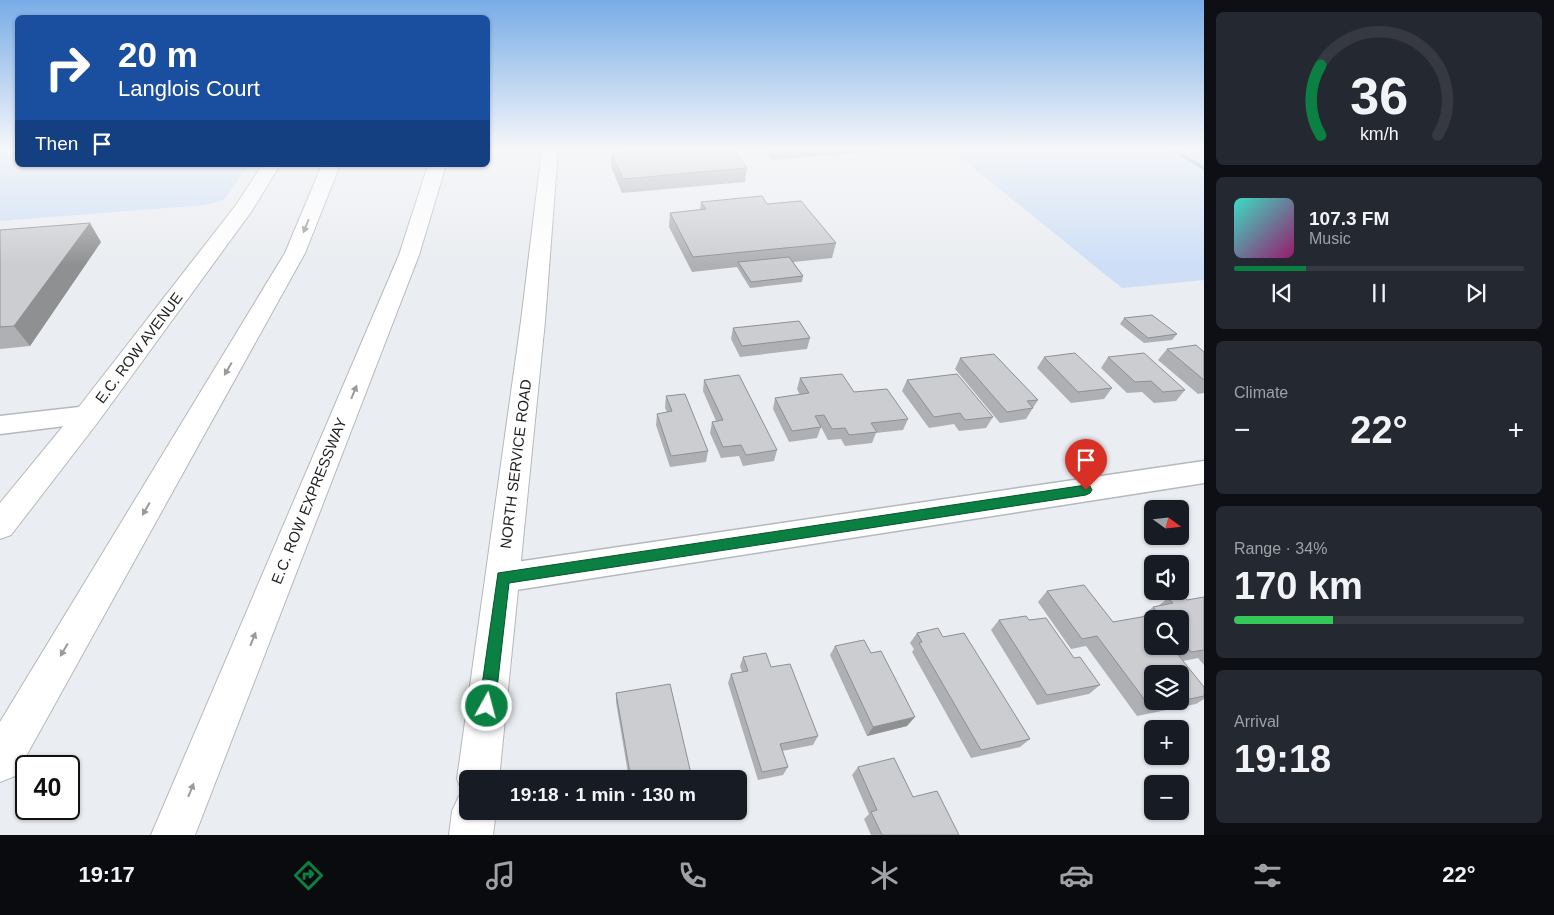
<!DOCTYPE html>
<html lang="en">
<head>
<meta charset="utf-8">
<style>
	body { margin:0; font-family:Helvetica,sans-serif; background:#242831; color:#f1f3f6; height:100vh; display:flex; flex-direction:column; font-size:19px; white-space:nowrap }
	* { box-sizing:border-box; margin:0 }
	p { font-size:16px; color:#9ea1a6 }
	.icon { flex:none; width:28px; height:28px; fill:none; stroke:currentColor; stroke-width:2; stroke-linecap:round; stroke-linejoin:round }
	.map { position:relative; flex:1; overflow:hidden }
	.side { display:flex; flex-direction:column; gap:12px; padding:12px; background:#0d0f14; width:350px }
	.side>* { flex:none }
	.guide { position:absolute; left:15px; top:15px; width:475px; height:152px; border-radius:8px; box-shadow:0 1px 4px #0004; background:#1a4fa0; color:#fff; overflow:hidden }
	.needle { width:32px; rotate:105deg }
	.fabs { position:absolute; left:1144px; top:500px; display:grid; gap:10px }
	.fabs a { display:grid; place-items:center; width:45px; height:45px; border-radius:8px; background:#171b24; box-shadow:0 1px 4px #0004; font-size:25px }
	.speed { position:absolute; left:15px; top:755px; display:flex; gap:10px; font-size:25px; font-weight:700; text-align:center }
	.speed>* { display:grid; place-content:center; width:65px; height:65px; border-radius:50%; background:#171b24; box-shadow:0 1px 4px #0004; line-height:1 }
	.speed .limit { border:2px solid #111; border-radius:8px; background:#fff; color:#111 }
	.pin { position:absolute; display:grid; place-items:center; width:42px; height:42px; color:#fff; margin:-51px -21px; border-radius:50% 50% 50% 0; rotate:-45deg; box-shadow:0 0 5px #0007 }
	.pin .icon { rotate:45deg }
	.me { position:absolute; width:55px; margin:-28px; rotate:7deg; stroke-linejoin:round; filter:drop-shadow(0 0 4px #0008) }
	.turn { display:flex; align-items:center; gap:18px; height:105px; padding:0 20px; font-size:22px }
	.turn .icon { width:65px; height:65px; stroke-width:2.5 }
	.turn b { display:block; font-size:35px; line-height:42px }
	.then { display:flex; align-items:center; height:48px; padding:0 20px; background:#0003; gap:10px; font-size:19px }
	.big { font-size:38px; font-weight:700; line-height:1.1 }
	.side .tile { flex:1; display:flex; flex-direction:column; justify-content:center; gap:8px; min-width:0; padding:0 18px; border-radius:8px; background:#242831 }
	.side .dial { align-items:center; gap:0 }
	.dial svg { height:130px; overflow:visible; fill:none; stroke:#363941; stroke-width:7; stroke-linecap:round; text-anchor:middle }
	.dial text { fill:#f1f3f6; stroke:none }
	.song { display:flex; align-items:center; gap:15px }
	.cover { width:60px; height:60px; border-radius:8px; background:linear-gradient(135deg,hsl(170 70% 55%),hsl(320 70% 35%)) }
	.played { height:5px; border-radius:2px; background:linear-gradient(90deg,#0b8043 25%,#363941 25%) }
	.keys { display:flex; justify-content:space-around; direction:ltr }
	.heat { display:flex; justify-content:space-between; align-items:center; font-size:28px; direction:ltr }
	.charge { height:8px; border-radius:4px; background:linear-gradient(90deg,#34c759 34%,#363941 0) }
	.trip { position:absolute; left:459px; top:770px; width:288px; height:50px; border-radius:8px; background:#171b24; box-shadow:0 1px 4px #0004; font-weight:700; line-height:50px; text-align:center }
	.menu { display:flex; height:80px; justify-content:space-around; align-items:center; background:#090b0e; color:#9ea1a6 }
	.menu .icon { width:35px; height:35px }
	.menu .selected { color:#0b8043 }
	.menu b { font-size:22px; color:#f1f3f6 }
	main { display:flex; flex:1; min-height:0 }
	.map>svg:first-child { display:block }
	.green { fill:#cddef6 }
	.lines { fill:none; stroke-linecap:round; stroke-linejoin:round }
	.stream { fill:#70a0e6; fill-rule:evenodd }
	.minor-casing { stroke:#b5b8bc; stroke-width:3 }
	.tertiary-casing { stroke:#b5b8bc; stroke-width:2 }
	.motorway-casing { stroke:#b5b8bc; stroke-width:2 }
	.minor { fill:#fff; fill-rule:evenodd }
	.tertiary { fill:#fff; fill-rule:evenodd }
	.motorway { fill:#fff; fill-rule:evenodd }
	.wall { fill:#afb0b4; fill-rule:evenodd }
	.shaded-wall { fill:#8e9092 }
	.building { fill:#cbcdd1; stroke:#8e9092 }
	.oneway { fill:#9a9a9b }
	.route { fill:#0b8043; stroke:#07532c }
	.labels { text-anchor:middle; stroke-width:5; stroke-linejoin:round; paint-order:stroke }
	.street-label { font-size:15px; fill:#1e1f21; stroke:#fff }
</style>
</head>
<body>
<main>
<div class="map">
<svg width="1204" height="835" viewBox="0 0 1204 835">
	<rect width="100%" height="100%" fill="#eaedf1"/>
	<g class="green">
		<polygon points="950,149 1204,150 1204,280 1122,288"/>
		<polygon points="17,150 18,165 248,165 224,200 204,205 0,221 0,151"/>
	</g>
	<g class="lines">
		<polygon class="stream" points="1168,149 1175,149 1204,166 1204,170"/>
		<g class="minor-casing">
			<g id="minor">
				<polygon points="88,406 97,408 101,415 97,422 0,434 0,416"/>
				<polygon points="1204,461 1204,483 503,592 491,588 487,578 491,568 503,564"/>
			</g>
		</g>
		<g class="tertiary-casing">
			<g id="tertiary">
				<polygon points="542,149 558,149 545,321 499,779 468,779 468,811 496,811 493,835 449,835 452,811 459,796 463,794 457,779 521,321"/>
				<polygon points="262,165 280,165 251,212 98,422 11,535 0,539 0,503 78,408 236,205"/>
			</g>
		</g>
		<g class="motorway-casing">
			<g id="motorway">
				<polygon points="322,165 340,165 305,253 15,776 0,782 0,722 285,253"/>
				<polygon points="428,165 446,165 419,255 195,835 151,835 399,255"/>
			</g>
		</g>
		<use href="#minor" class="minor"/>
		<use href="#tertiary" class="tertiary"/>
		<use href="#motorway" class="motorway"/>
	</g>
	<g class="wall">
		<polygon points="763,149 883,149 882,151 772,160"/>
		<polygon points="611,153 747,168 745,182 622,193 611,167"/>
		<polygon points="701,202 767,204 836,243 832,258 793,262 803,276 802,282 750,288 737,267 692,272 669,227 670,213 700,210"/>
		<polygon points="0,230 101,242 30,346 0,349"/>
		<polygon points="1124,318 1177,334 1172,340 1144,343 1120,324"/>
		<polygon points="733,328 810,338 807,349 740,357 731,339"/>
		<polygon points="1167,349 1204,352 1204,393 1198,394 1158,360"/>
		<polygon points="1044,357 1112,388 1104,399 1071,403 1037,368"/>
		<polygon points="1108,357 1185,390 1176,401 1154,403 1142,392 1127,393 1101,368"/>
		<polygon points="960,358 1038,400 1026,419 1000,423 955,369"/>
		<polygon points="800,378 854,392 908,419 903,430 876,433 872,443 845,446 841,439 828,440 821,427 817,438 789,442 773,409 775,398 800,395 797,389"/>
		<polygon points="704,380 777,450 774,461 743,466 739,456 721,458 710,433 712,422 716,421 703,391"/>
		<polygon points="907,380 993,417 986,428 959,431 954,424 929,428 902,391"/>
		<polygon points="666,396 708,451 706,462 670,467 656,425 657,414 667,412 665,408"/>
		<path d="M 1047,591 L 1113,622 L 1142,617 L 1153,607 L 1158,606 L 1168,598 L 1187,600 L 1204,597 L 1204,665 L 1198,658 L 1183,661 L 1204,696 L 1204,699 L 1196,704 L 1137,716 L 1086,646 L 1071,649 L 1038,602 ZM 1152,619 L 1180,619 L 1180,646 L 1152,646 Z"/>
		<polygon points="999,620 1029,620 1074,658 1100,685 1089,694 1037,705 991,630"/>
		<polygon points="917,633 943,637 1030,739 1020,747 971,758 912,652 914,649 910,643"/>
		<polygon points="835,646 907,726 867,736 830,655"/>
		<polygon points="743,657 771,667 818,736 813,745 782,751 788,767 783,775 758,780 728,683 731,674 742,672 740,666"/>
		<polygon points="616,693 692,778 691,779 629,779 616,702"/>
		<polygon points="858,767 913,797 959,835 871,835 864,819 869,814 852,775"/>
	</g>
	<g class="shaded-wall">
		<polygon points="90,223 101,242 30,346 14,326"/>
		<polygon points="915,717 907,726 867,736 873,727"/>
	</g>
	<g class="building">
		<polygon points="661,149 733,149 747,168 623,179 611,153"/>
		<polygon points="762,196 767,204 801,201 836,243 693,257 670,213 706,209 701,202"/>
		<polygon points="90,223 14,326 0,327 0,230"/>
		<polygon points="789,257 803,276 751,282 738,262"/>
		<polygon points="1152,315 1177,334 1148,338 1124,318"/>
		<polygon points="799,321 810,338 742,346 733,328"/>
		<polygon points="1196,345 1204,352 1204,380 1167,349"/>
		<polygon points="1075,353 1112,388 1078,392 1044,357"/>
		<polygon points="1144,353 1185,390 1163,392 1151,381 1135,382 1108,357"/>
		<polygon points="994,354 1038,400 1027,401 1033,408 1007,412 960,358"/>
		<polygon points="842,374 854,392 887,389 908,419 871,423 877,432 849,435 845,428 832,429 824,415 815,416 821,427 792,431 775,398 809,393 800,378"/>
		<polygon points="957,374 993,417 965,420 960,413 934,417 907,380"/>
		<polygon points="739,375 777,450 746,455 741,445 723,447 712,422 723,420 704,380"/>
		<polygon points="685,394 708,451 671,456 657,414 672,411 666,396"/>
		<polygon points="1084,585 1113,622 1147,616 1152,623 1152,646 1171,646 1204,687 1204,696 1180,701 1180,674 1152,674 1152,701 1179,701 1150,707 1097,636 1082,639 1047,591"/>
		<polygon points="1182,595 1187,600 1204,597 1204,650 1191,652 1180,639 1180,619 1163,619 1153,607 1173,603 1168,598"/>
		<polygon points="1026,616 1029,620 1046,618 1074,658 1080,657 1100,685 1047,695 999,620"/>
		<polygon points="938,628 943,637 964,633 1030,739 981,750 919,643 922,642 917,633"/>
		<polygon points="864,640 871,653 881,651 915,717 873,727 835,646"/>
		<polygon points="766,653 771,667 790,664 818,736 780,744 788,767 762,772 731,674 748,671 743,657"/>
		<polygon points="670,684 692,778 685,779 631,779 616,693"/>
		<polygon points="894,758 913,797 937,791 959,835 882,835 871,812 877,810 858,767"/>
	</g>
	<defs><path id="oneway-solid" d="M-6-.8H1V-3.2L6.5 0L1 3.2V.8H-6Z" transform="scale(1.25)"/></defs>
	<g class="oneway">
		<use href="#oneway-solid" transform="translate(306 226) rotate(112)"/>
		<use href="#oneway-solid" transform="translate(228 369) rotate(120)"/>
		<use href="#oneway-solid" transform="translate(354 392) rotate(-68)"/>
		<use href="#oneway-solid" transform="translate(146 509) rotate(120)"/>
		<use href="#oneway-solid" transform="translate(253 639) rotate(-68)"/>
		<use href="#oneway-solid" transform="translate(64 650) rotate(120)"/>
		<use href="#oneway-solid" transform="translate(191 790) rotate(-68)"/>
	</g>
	<linearGradient id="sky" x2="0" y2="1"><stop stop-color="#78ace7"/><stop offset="0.56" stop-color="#f6f7f9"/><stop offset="1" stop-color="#f6f7f9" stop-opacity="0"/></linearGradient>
	<rect width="1204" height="266" fill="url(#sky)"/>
	<polygon class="route" points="1086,485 1090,486 1092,490 1090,493 1086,495 509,583 495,706 493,711 487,714 481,711 479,706 498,573"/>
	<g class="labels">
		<g class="street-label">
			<text transform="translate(139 348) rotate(-53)" y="5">E.C. ROW AVENUE</text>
			<text transform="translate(516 464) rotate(-83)" y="5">NORTH SERVICE ROAD</text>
			<text transform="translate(309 501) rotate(-68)" y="5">E.C. ROW EXPRESSWAY</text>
		</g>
	</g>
</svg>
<div class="fabs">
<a><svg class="needle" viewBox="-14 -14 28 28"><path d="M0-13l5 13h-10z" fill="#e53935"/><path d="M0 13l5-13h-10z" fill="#9ea1a6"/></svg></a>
<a><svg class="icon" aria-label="sound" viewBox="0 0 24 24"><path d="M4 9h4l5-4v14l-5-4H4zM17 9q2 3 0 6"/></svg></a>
<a><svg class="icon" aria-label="search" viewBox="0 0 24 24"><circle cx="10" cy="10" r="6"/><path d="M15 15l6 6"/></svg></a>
<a><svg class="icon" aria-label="layers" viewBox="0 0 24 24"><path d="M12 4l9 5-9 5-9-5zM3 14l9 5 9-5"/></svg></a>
<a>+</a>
<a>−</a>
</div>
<div class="speed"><div class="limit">40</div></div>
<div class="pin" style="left:1086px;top:490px;background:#d93025"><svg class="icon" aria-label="arrive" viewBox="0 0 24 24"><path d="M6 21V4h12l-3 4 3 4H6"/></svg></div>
<svg class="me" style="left:487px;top:706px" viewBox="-20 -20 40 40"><circle r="17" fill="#0b8043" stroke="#fff" stroke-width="3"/><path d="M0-11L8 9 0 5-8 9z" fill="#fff"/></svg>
<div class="trip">19:18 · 1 min · 130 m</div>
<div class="guide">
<div class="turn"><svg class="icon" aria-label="right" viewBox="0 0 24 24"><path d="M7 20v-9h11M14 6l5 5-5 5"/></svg><div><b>20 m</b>Langlois Court</div></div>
<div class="then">Then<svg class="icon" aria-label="arrive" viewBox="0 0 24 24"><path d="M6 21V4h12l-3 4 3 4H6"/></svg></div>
</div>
</div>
<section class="side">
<div class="tile dial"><svg viewBox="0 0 100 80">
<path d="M14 69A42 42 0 1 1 86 69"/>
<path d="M14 69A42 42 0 0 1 14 26" stroke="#0b8043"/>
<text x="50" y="56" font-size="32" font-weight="700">36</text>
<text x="50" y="72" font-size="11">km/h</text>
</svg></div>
<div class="tile">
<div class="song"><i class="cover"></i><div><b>107.3 FM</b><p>Music</p></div></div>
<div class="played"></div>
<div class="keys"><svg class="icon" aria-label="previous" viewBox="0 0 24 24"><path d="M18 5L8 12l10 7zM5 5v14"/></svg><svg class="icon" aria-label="pause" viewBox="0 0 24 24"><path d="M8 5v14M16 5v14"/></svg><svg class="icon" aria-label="next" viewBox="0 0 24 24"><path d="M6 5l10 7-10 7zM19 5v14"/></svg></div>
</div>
<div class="tile"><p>Climate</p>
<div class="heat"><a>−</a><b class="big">22°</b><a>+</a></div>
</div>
<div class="tile"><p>Range · 34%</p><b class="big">170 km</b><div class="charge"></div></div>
<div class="tile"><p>Arrival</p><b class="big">19:18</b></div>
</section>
</main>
<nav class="menu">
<b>19:17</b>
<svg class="icon selected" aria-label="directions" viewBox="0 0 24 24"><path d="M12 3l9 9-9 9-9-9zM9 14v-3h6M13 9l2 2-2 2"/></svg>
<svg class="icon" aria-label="music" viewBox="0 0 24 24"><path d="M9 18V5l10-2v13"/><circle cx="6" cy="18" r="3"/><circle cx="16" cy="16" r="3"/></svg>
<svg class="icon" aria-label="phone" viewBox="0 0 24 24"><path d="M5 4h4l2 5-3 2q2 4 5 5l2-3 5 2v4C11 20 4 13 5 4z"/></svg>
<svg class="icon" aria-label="climate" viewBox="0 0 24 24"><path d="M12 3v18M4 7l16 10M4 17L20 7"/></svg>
<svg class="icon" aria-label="car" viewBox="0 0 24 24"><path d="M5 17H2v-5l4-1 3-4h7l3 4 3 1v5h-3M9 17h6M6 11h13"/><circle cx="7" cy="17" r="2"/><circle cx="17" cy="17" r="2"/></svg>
<svg class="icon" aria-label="filters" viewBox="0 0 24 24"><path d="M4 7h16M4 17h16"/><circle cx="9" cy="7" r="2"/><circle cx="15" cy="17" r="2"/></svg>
<b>22°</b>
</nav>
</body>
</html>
